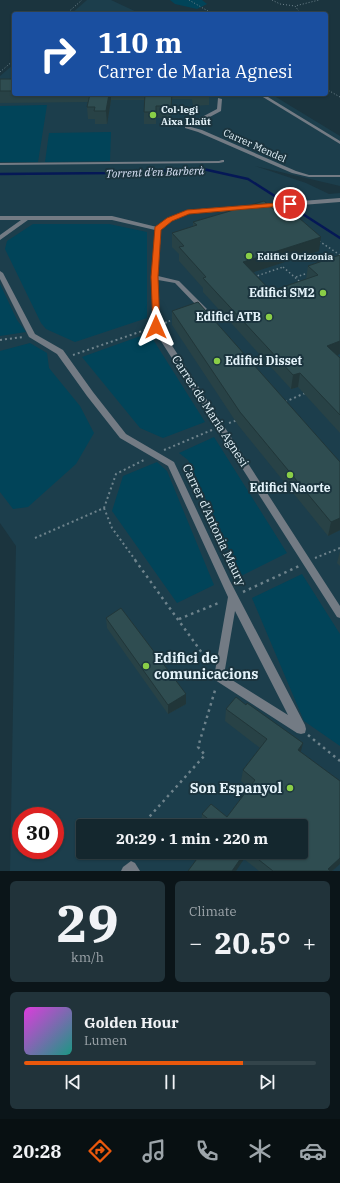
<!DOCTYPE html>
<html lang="en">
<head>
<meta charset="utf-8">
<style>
	body { margin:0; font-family:"IBM Plex Serif",serif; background:#21333a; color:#f1f3f6; height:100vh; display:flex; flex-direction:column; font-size:15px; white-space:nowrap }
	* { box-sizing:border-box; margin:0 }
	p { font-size:13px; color:#9da5aa }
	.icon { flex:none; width:22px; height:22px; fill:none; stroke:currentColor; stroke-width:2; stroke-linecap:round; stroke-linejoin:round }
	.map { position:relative; height:871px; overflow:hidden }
	.sheet { display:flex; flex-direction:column; gap:10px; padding:10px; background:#0b1519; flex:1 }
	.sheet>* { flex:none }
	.banner { position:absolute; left:12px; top:12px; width:316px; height:84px; border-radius:4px; box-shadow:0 1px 3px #0004,0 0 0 1px #33444a; background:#1a4fa0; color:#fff; overflow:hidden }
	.speed { position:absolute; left:12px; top:807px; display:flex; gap:8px; font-size:20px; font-weight:700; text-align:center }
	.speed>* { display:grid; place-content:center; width:52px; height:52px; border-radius:50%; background:#14272e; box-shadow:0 1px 3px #0004,0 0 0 1px #33444a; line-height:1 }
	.speed .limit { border:6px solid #d22; background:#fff; color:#111 }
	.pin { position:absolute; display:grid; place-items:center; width:34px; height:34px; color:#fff; margin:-17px; border:2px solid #fff; border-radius:50%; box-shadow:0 1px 4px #0007 }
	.me { position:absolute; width:44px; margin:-22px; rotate:0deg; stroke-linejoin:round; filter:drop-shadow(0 0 3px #0008) }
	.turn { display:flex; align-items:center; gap:14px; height:84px; padding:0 20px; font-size:18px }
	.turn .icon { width:52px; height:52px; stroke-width:2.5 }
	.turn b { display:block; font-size:28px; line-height:34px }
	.big { font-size:30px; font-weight:800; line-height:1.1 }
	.sheet .card { flex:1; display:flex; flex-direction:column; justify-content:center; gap:6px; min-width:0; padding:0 14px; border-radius:6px; background:#21333a }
	.sheet .dial { align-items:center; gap:0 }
	.dial b { font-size:52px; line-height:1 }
	.song { display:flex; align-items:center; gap:12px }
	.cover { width:48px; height:48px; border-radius:6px; background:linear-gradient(135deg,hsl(300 70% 55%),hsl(170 70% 35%)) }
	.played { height:4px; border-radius:2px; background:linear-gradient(90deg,#ea580c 75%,#33444a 75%) }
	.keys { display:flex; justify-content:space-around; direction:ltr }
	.heat { display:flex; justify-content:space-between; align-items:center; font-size:22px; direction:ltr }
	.sheet .tiles { flex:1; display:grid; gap:10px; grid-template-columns:1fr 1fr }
	.card:last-child { grid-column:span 2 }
	.trip { position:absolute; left:76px; top:819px; width:232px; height:40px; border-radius:4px; background:#14272e; box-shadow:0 1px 3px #0004,0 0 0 1px #33444a; font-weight:800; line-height:40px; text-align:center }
	.tabs { display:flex; height:64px; justify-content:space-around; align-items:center; background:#081012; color:#9da5aa }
	.tabs .icon { width:28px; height:28px }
	.tabs .on { color:#ea580c }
	.tabs b { font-size:18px; color:#f1f3f6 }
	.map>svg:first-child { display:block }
	.built { fill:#1c3e4c; fill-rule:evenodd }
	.green { fill:#014459 }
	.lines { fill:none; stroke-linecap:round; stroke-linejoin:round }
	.stream { stroke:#051856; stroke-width:2.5 }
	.path-far3 { stroke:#6e838c; stroke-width:1; stroke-dasharray:1 2; stroke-linecap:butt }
	.path-far2 { stroke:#6e838c; stroke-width:1.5; stroke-dasharray:1.5 2.5; stroke-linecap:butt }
	.path-far1 { stroke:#6e838c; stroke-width:2; stroke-dasharray:2 3; stroke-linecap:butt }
	.path { stroke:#6e838c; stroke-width:2.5; stroke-dasharray:2.5 4; stroke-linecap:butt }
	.service { fill:#737b84; fill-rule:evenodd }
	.minor { fill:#737b84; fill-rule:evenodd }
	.wall { fill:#284246 }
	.shaded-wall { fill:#213639 }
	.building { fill:#2f4d51; stroke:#213639 }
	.route { fill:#ea580c; stroke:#983908 }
	.poi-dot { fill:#8ace47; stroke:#1b343e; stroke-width:1.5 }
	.labels { text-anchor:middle; stroke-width:4; stroke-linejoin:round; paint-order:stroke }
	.far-poi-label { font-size:10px; font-weight:bold; fill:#e4f3fa; stroke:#1b343e; text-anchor:start }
	.far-street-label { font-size:10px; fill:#e4f3fa; stroke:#1b343e }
	.far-water-label { font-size:11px; font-style:italic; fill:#d9e2f6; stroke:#1b343e }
	.poi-label { font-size:12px; font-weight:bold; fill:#e4f3fa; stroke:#1b343e; text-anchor:end }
	.street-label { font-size:12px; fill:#e4f3fa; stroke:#1b343e }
	.near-poi-label { font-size:14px; font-weight:bold; fill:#e4f3fa; stroke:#1b343e; text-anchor:start }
</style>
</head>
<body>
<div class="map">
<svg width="340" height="871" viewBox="0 0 340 871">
	<rect width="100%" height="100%" fill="#1b343e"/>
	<g class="built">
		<polygon points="87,0 111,0 141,14 71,14"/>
		<path d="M 14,64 L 14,94 L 271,94 L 340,136 L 340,186 L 255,166 L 306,183 L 329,194 L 340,193 L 340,871 L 10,871 L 16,546 L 0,523 L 0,76 ZM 21,816 L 55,816 L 55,850 L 21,850 ZM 83,826 L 301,826 L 301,852 L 83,852 Z"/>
	</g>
	<g class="green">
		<polygon points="170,0 202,0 207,4 197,9 175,4"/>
		<polygon points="47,105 38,162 0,162 0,106"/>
		<polygon points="111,132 110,161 45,162 49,133"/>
		<polygon points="33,224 109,224 147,232 147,318 75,342 46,329 41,323 5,249 7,241"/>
		<polygon points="0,284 17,320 26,332 0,336"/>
		<polygon points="149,333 205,422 163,438 140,428 82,357"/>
		<polygon points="30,343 47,353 49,368 80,406 94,433 76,464 28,507 13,509 0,492 0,351"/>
		<polygon points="214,437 287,553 241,576 188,460 179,453"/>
		<polygon points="157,462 167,471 214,585 177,603 112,511 123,476"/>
		<polygon points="302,574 340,634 340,746 304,721 252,598"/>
	</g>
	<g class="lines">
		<polyline class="stream" points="0,174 116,173 203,169 248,179 340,238"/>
		<g class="path-far3">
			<polyline points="189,0 213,14"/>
			<polyline points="272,0 280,4 295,6"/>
			<polyline points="66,14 82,0"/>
			<polyline points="301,14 295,6 319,0"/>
			<polyline points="0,72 14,60"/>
			<polyline points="326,89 340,97"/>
		</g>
		<g class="path-far2">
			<polyline points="319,241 340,255"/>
			<polygon points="283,267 307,288 272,301 248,279"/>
			<polyline points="296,277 308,273"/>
			<polyline points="165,323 174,319"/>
		</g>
		<g class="path-far1">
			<polyline points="165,323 167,322"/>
			<polyline points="0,340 23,337"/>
			<polyline points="73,355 148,329"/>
			<polyline points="285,402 305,393"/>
			<polyline points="229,423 238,420"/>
			<polyline points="164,450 212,430"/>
			<polyline points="104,508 112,528 136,561"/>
			<polyline points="35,538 104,508 116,474 146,459"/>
			<polyline points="315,558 340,548"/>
		</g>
		<g class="path">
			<polyline points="135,560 210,664"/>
			<polyline points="243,592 299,566"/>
			<polyline points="179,619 221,602"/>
			<polyline points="308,735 340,761"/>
			<polyline points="141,826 205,755 198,747 216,687"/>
			<polyline points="139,858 145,852"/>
		</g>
		<g class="service">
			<polygon points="258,94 263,94 340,141 340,144"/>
			<polygon points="218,98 222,99 221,111 191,127 202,130 296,171 309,175 340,175 340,177 309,177 292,173 198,132 185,128 185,126 217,109"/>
			<polygon points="222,160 224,160 224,162 219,163 0,165 0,163 219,161"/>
		</g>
		<g class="minor">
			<polygon points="340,198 340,202 188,214 172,221 161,230 158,276 179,281 207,309 204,311 202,311 175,283 158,280 160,327 340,606 340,618 337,617 152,327 152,277 155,230 112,220 28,220 0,240 0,235 21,220 0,220 0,216 112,216 157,227 168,219 187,210"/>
			<path d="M 0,271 L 3,273 L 35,334 L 63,350 L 93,392 L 126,434 L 174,462 L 230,581 L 305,725 L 306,729 L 305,733 L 301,734 L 297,733 L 215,680 L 214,677 L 228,597 L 168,466 L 120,438 L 87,396 L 57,354 L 29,337 L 0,279 ZM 235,611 L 288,715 L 224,675 Z"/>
			<polygon points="131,861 135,863 140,871 121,871 123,867"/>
		</g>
	</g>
	<g class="wall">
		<polygon points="0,79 14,79 14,94 209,94 209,105 193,106 192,99 172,99 171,118 156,118 156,124 144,124 144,112 145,100 111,100 107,124 95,124 95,119 88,119 87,107 88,102 0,103"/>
		<polygon points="193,222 319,251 253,272 271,291 306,279 308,266 340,255 337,355 340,358 340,433 298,387 291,389 203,292 203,288 179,261 179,254 172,247 172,233 193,227"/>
		<polygon points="172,311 340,462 340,530 328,536 238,425 172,325"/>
		<polygon points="340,551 340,566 337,563"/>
		<polygon points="106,618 186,694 186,704 168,714 107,628"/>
		<polygon points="226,709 301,752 340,864 332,871 259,871 244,859 202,852 301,852 301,826 203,826 201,824 202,814 227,817 249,788 241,781 243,770 260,748 225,721"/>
	</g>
	<g class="shaded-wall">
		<polygon points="109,94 111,94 111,100 107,124 106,111"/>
		<polygon points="172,94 171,118 171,106"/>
		<polygon points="321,237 319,251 242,276 243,262"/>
		<polygon points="340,341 340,354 325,360 327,346"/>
		<polygon points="300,373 298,387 291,389 293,375"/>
		<polygon points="340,518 340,530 328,536 331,522"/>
		<polygon points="186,694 186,704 168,714 168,705"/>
		<polygon points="303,743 300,755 298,750"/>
		<polygon points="245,852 246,852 244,859 236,871 232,871"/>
		<polygon points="340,858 340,864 332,871 327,871 328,869"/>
	</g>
	<g class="building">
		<rect x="0" y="79" width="14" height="12"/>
		<polygon points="90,94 109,94 106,111 94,111 95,107 87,107"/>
		<polygon points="145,94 172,94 171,106 156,106 156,112 144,112"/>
		<polygon points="264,201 273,209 284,205 321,237 243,262 271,291 318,275 308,266 340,255 340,341 327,346 340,358 340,415 300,373 293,375 203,278 206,277 179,247 184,246 172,233 197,225 193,222"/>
		<polygon points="198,302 340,462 340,518 331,522 240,412 172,311"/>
		<polygon points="121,608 186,694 168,705 106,618"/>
		<polygon points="236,697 246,705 247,703 303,743 298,750 340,781 340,858 328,869 330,871 273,871 249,852 301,852 301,826 217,826 202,814 211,804 227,817 255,780 243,770 267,739 226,709"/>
		<polygon points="202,852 245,852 232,871 188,871"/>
	</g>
	<polygon class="route" points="290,202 294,204 293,205 189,214 172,221 161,230 158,277 160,327 156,329 153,328 151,277 155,227 167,218 187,210"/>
	<g class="poi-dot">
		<circle cx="153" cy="115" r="4"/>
		<circle cx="249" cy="256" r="4"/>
		<circle cx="323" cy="293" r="4"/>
		<circle cx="269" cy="317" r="4"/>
		<circle cx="217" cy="361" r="4"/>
		<circle cx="290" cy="475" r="4"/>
		<circle cx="146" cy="666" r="4"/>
		<circle cx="290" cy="788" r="4"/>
	</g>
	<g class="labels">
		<g class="far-poi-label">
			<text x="161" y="113">Col·legi<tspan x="161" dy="12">Aixa Llaüt</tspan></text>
			<text x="257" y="260">Edifici Orizonia</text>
		</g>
		<g class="far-street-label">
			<text transform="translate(255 145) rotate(24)" y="4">Carrer Mendel</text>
		</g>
		<g class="far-water-label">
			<text transform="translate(155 172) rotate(-2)" y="4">Torrent d'en Barberà</text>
		</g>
		<g class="poi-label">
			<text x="315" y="297">Edifici SM2</text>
			<text x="261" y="321">Edifici ATB</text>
			<text x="225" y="365" text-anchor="start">Edifici Disset</text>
			<text x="290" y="492" text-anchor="middle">Edifici Naorte</text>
		</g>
		<g class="street-label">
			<text transform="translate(210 411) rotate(57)" y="4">Carrer de Maria Agnesi</text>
			<text transform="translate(214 525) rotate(65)" y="4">Carrer d'Antonia Maury</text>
		</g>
		<g class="near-poi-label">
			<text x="154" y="663">Edifici de<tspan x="154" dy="16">comunicacions</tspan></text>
			<text x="282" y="793" text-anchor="end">Son Espanyol</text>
		</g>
	</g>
</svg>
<div class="speed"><div class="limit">30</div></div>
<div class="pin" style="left:290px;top:204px;background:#d93025"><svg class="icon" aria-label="arrive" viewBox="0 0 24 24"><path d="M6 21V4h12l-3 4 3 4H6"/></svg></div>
<svg class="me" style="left:156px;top:327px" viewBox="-20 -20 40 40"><path d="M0-17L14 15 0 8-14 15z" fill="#ea580c" stroke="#fff" stroke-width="4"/></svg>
<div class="trip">20:29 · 1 min · 220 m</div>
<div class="banner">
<div class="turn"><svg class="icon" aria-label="right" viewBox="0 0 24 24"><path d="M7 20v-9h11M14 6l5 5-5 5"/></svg><div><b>110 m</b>Carrer de Maria Agnesi</div></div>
</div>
</div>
<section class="sheet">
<div class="tiles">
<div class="card dial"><b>29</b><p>km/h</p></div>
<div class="card"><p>Climate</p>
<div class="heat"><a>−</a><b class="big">20.5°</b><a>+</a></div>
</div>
<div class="card">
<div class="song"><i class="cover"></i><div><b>Golden Hour</b><p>Lumen</p></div></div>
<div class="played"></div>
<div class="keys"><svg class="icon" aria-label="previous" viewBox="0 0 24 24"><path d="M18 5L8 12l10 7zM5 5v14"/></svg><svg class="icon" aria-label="pause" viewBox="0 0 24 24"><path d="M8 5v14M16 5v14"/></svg><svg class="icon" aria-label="next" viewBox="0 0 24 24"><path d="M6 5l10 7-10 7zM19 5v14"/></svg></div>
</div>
</div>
</section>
<nav class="tabs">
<b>20:28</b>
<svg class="icon on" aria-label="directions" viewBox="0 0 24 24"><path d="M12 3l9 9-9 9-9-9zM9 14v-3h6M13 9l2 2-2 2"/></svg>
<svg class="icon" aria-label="music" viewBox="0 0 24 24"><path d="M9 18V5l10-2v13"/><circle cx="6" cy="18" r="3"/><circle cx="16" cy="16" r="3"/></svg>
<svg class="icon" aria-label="phone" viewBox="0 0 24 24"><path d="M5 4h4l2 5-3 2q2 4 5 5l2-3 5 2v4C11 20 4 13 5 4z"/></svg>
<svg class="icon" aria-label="climate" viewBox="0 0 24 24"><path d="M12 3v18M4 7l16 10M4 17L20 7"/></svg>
<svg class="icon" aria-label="car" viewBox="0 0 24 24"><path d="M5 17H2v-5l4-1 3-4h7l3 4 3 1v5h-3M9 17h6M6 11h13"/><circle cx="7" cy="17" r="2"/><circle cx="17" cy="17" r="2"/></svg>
</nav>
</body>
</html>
